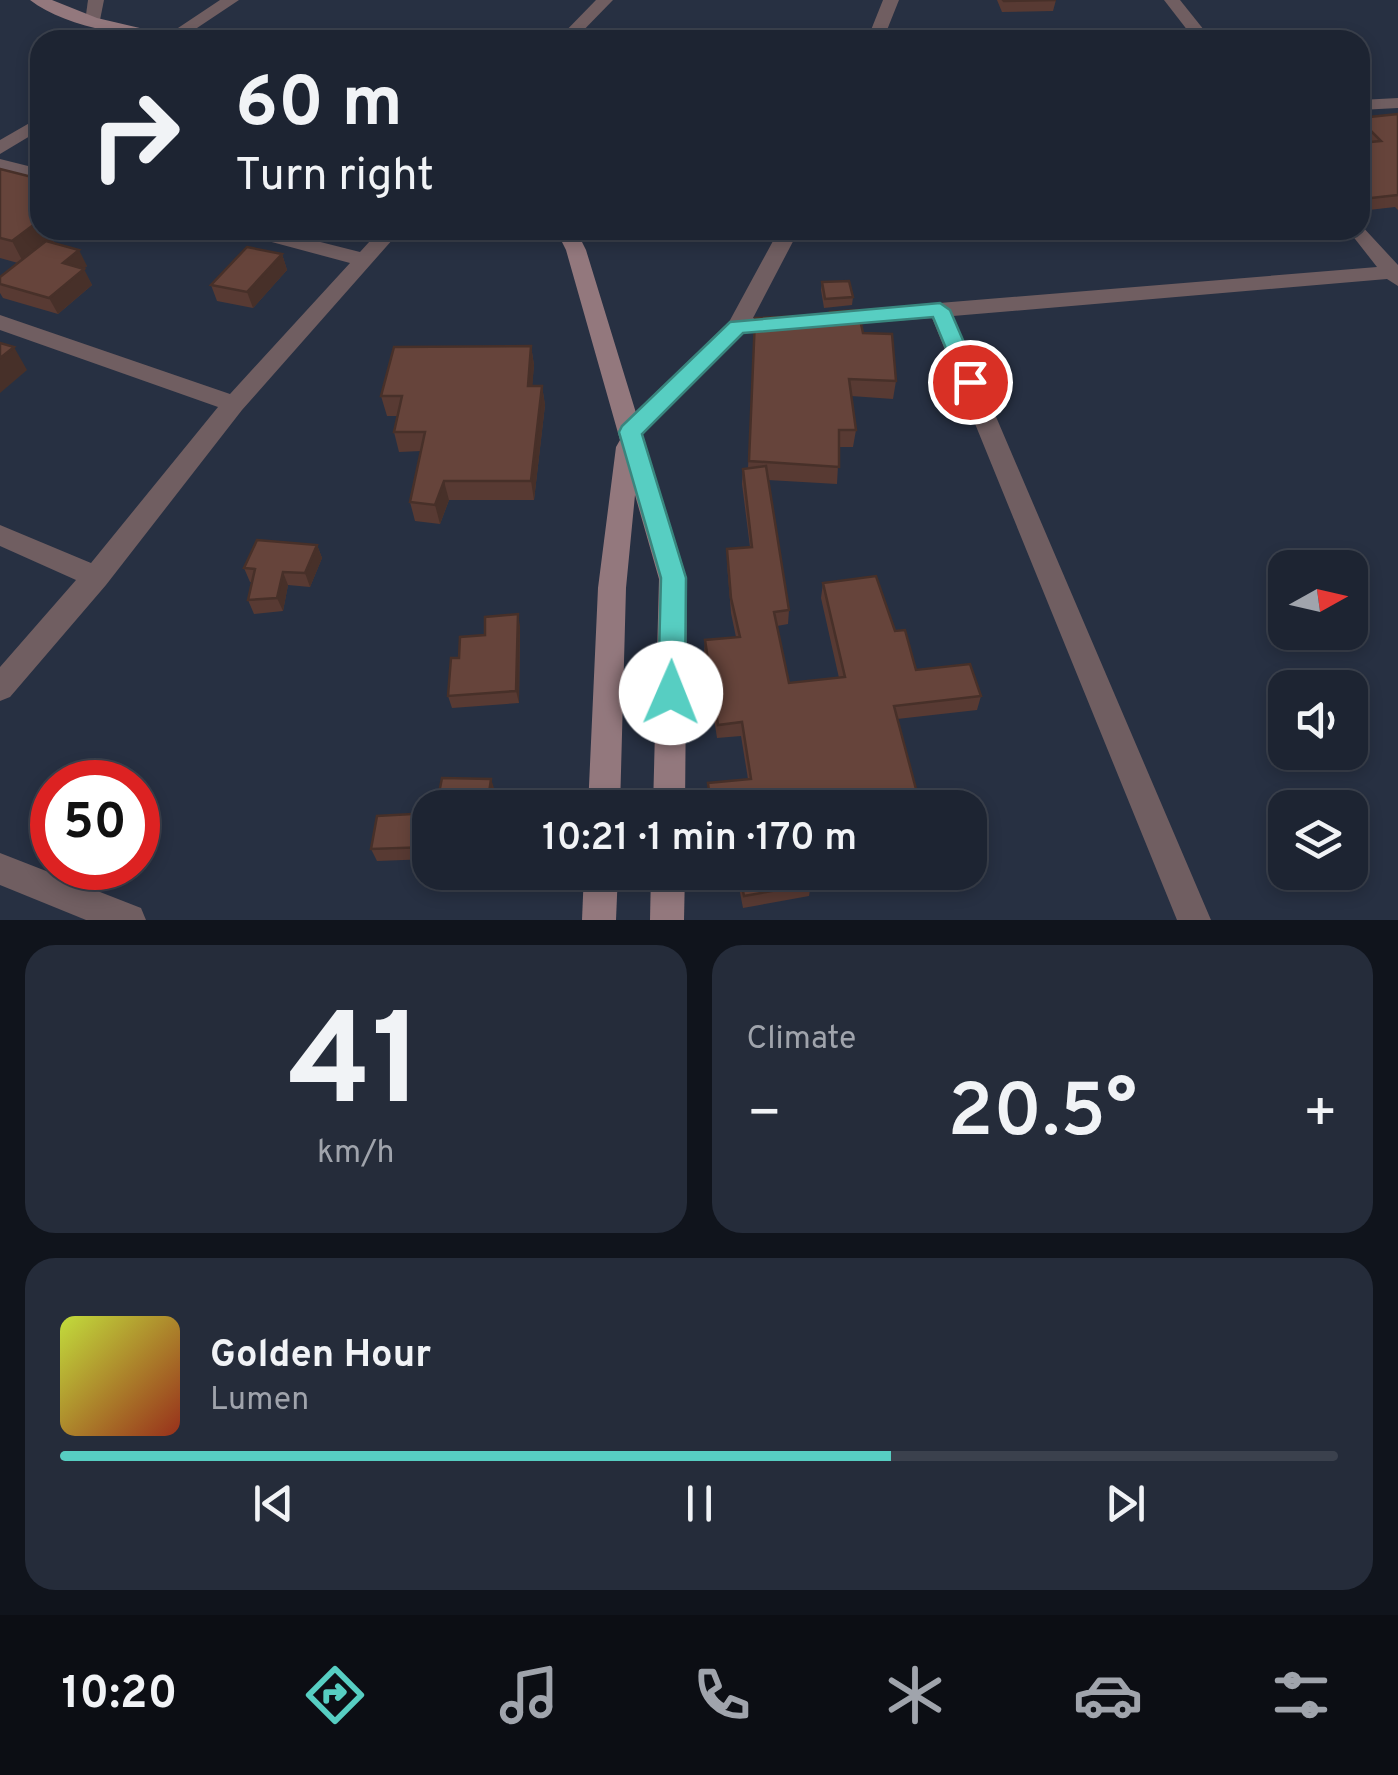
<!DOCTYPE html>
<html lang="en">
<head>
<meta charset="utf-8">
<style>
	body { margin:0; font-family:Overpass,sans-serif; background:#252c3a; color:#f1f3f6; height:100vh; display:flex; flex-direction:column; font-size:38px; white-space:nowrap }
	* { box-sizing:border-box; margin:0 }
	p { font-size:32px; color:#a0a4ac }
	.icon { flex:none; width:55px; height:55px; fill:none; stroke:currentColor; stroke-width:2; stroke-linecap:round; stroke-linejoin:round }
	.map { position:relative; height:920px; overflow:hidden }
	.sheet { display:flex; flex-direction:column; gap:25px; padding:25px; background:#10141c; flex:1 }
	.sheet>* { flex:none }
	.hud { position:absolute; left:30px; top:30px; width:1340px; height:210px; border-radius:30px; box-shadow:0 5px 15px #0003,0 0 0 2px #3b414d; background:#1d2432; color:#f1f3f6; overflow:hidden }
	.needle { width:65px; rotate:82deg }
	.fabs { position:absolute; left:1268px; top:550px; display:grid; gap:20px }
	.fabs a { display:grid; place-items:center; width:100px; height:100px; border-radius:20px; background:#1d2432; box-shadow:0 5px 15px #0003,0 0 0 2px #3b414d; font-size:50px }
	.speed { position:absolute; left:30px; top:760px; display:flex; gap:20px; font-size:50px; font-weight:700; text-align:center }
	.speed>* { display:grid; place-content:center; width:130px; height:130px; border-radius:50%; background:#1d2432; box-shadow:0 5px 15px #0003,0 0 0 2px #3b414d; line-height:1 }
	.speed .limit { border:15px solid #d22; background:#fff; color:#111 }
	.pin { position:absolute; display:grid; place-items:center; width:85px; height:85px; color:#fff; margin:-42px; border:5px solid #fff; border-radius:50%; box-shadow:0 2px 10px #0007 }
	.me { position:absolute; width:110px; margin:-55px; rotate:1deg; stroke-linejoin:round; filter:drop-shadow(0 0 8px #0008) }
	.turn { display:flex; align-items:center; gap:35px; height:210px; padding:0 40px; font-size:45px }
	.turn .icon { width:130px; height:130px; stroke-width:2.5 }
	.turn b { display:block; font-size:70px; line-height:85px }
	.big { font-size:75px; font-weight:600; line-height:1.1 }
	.sheet .card { flex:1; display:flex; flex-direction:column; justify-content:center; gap:15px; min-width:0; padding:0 35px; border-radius:30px; background:#252c3a }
	.sheet .dial { align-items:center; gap:0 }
	.dial b { font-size:130px; line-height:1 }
	.song { display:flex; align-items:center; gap:30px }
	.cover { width:120px; height:120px; border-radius:15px; background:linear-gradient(135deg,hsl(70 70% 55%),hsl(10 70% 35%)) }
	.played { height:10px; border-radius:5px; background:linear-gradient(90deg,#57cec2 65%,#3b414d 65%) }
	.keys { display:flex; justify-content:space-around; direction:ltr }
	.heat { display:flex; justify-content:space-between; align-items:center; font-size:55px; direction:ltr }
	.sheet .tiles { flex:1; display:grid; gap:25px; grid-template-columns:1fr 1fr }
	.card:last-child { grid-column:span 2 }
	.trip { position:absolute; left:412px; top:790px; width:575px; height:100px; border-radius:30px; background:#1d2432; box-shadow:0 5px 15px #0003,0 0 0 2px #3b414d; font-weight:600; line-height:100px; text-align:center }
	.menu { display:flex; height:160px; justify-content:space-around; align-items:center; background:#0c0e14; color:#a0a4ac }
	.menu .icon { width:70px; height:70px }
	.menu .selected { color:#57cec2 }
	.menu b { font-size:45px; color:#f1f3f6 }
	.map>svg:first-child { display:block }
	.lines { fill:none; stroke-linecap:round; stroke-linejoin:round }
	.minor { fill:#705e61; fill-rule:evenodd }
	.tertiary { fill:#705e61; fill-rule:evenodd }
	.secondary { fill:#93787d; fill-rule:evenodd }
	.wall { fill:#583a33 }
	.shaded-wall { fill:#473029 }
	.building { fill:#66443b; stroke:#473029; stroke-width:2.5 }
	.route { fill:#57cec2; stroke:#39867e; stroke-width:2.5 }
</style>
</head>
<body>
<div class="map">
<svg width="1398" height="920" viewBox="0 0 1398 920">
	<rect width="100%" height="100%" fill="#273042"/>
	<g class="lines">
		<g class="minor">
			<polygon points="220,0 239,0 179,40 160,40"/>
			<polygon points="596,0 613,0 574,40 557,40"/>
			<polygon points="883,0 899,0 883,40 867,40"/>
			<polygon points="1164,0 1180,0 1212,40 1195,40"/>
			<polygon points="1398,98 1398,108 1360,110 1360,100"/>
			<polygon points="40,117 40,130 0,154 0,140"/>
			<polygon points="0,159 40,169 40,181 0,171"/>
			<polygon points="1360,224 1398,265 1398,286 1387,279 953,316 1211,920 1177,920 932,318 830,326 819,319 830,312 1377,267 1348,230 1360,230"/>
			<polygon points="239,230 273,230 360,252 380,230 401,230 242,410 106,585 10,697 0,701 0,667 76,580 0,546 0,525 91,563 218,407 0,330 0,315 230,394 350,263 242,234"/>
			<polygon points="779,230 799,230 753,318 785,316 796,323 793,328 744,333 639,438 621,438 618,432 621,426 729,322"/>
			<polygon points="0,853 141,908 146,920 86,920 0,885"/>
		</g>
		<polygon class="tertiary" points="88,0 104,0 99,25 85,22"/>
		<g class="secondary">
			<path d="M 30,0 L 52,0 L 97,18 L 191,40 C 145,40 67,29 30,0 Z"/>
			<polygon points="556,230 576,230 586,250 687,579 685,808 653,808 659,579 635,495 626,588 620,808 588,808 598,588 616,447 620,440 566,250"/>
			<polygon points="584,872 618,872 616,920 582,920"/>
			<polygon points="651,872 685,872 684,920 650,920"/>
		</g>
	</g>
	<g class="wall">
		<polygon points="997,0 1056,0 1053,11 1002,12"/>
		<polygon points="1398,114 1398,210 1395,207 1360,211 1360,143 1365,143 1360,138 1360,118"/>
		<polygon points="0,169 40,230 55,230 58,238 52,243 87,266 83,269 92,285 58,314 3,298 0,293 0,277 18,263 0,258"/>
		<polygon points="282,254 287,270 253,308 217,301 211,285"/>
		<polygon points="822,282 853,297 852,305 824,308 821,290"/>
		<polygon points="755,318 863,333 896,381 893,399 851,396 856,430 853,447 839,447 837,484 768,480 789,610 788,624 777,626 789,683 839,678 821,598 823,583 895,631 916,670 981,696 977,710 897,719 921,808 709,808 708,783 748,779 741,736 717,738 704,654 705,640 736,637 731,613 727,563 727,549 750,547 742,484 743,469 748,468"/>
		<polygon points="531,346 534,365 532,386 542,386 545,405 534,500 449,500 440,524 415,521 410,502 421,451 399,452 394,432 398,416 387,416 381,396"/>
		<polygon points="317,545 322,558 310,587 288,585 283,611 254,614 248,600 252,582 250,582 244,568"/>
		<polygon points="520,626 519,703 452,708 448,696 459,658 485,635"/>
		<polygon points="430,813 430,859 377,861 371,849"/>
		<polygon points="717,872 808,872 811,884 809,896 743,908 737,877 718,880"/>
	</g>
	<g class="shaded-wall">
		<polygon points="40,220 40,230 55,230 58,238 24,264 12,241"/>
		<polygon points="79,250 87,266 71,279 63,263"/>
		<polygon points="282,254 287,270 253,308 247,292"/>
		<polygon points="84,269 92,285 58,314 49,298"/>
		<polygon points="531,346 534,365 531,406 528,386"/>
		<polygon points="14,347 27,370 0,393 0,358"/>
		<polygon points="542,386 545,405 534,500 531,481"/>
		<polygon points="444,481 449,500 440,524 435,505"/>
		<polygon points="317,545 322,558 310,587 305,573"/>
		<polygon points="283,572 288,585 283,611 277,598"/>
		<polygon points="518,614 520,626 519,703 516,691"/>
		<polygon points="491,779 495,791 492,808 487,808"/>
	</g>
	<g class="building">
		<polygon points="1003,0 1056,0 1004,1"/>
		<polygon points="1398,114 1398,195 1362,199 1360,197 1360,143 1381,141 1360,120 1360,118"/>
		<polygon points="0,169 40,179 40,210 37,212 40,213 40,220 12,241 0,238"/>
		<polygon points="46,241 79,250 63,263 84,269 49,298 0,284 0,277"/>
		<polygon points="247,247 282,254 247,292 211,285"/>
		<polygon points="849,281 853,297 825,299 822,282"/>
		<polygon points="858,310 863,333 892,334 896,381 849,379 856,430 839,430 839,467 749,461 755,318 830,315 830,312"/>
		<polygon points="0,343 14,347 0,358"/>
		<polygon points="531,346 528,386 542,386 531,481 444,481 435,505 410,502 425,432 394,432 402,396 381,396 394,347"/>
		<polygon points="766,466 789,610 774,612 789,683 845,677 823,583 876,576 895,631 905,630 916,670 970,664 981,696 894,706 921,808 711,808 708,783 751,779 742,722 718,725 705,640 740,637 731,598 727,549 752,547 743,469"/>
		<polygon points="257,540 317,545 305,573 283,572 277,598 248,600 255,569 244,568"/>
		<polygon points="518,614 516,691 448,696 451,658 459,658 460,637 485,635 485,617"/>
		<polygon points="442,778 491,779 487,808 436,808"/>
		<polygon points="430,813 430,851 428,851 428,847 371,849 377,816"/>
		<polygon points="739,872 808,872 811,884 744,896"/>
	</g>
	<polygon class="route" points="940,303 950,310 981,382 978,387 962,387 933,317 743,333 642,434 686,578 685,693 681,701 671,705 662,701 658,693 661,578 619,432 622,426 730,322"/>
</svg>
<div class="fabs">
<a><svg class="needle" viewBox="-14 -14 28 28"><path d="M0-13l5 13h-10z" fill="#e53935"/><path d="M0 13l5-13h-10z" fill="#a0a4ac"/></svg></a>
<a><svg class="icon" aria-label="sound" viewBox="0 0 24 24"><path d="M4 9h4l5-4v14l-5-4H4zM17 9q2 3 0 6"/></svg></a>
<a><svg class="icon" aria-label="layers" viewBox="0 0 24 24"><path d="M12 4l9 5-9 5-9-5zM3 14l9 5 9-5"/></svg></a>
</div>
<div class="speed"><div class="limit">50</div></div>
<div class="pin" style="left:970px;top:382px;background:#d93025"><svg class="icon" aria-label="arrive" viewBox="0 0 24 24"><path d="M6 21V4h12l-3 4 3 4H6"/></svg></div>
<svg class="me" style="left:671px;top:693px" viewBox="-20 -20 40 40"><circle r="19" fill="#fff"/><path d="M0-13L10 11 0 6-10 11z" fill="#57cec2"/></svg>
<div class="trip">10:21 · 1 min · 170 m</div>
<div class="hud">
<div class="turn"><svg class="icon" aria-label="right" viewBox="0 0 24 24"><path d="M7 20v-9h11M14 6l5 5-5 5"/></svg><div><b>60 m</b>Turn right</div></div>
</div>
</div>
<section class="sheet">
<div class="tiles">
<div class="card dial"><b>41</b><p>km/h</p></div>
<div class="card"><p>Climate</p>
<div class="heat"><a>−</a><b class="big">20.5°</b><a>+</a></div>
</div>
<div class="card">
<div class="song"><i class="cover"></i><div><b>Golden Hour</b><p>Lumen</p></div></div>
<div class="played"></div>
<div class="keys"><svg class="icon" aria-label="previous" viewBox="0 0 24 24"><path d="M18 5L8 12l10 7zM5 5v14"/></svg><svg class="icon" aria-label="pause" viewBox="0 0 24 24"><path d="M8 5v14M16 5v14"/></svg><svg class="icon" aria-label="next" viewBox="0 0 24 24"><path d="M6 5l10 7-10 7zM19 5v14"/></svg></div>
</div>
</div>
</section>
<nav class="menu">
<b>10:20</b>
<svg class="icon selected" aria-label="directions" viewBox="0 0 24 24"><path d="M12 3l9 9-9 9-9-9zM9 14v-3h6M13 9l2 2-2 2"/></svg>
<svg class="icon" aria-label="music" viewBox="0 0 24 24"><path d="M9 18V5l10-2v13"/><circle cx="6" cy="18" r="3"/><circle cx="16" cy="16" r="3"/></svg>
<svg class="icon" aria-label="phone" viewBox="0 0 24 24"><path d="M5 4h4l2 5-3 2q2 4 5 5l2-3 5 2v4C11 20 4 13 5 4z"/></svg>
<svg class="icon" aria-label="climate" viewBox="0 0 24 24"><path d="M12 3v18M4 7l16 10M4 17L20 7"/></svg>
<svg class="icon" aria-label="car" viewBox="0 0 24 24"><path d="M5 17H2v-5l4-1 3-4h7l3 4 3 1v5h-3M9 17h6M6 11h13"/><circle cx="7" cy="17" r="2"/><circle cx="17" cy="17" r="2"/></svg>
<svg class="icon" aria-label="filters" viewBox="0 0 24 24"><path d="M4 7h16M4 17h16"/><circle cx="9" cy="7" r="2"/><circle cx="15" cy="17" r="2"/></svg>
</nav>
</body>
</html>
